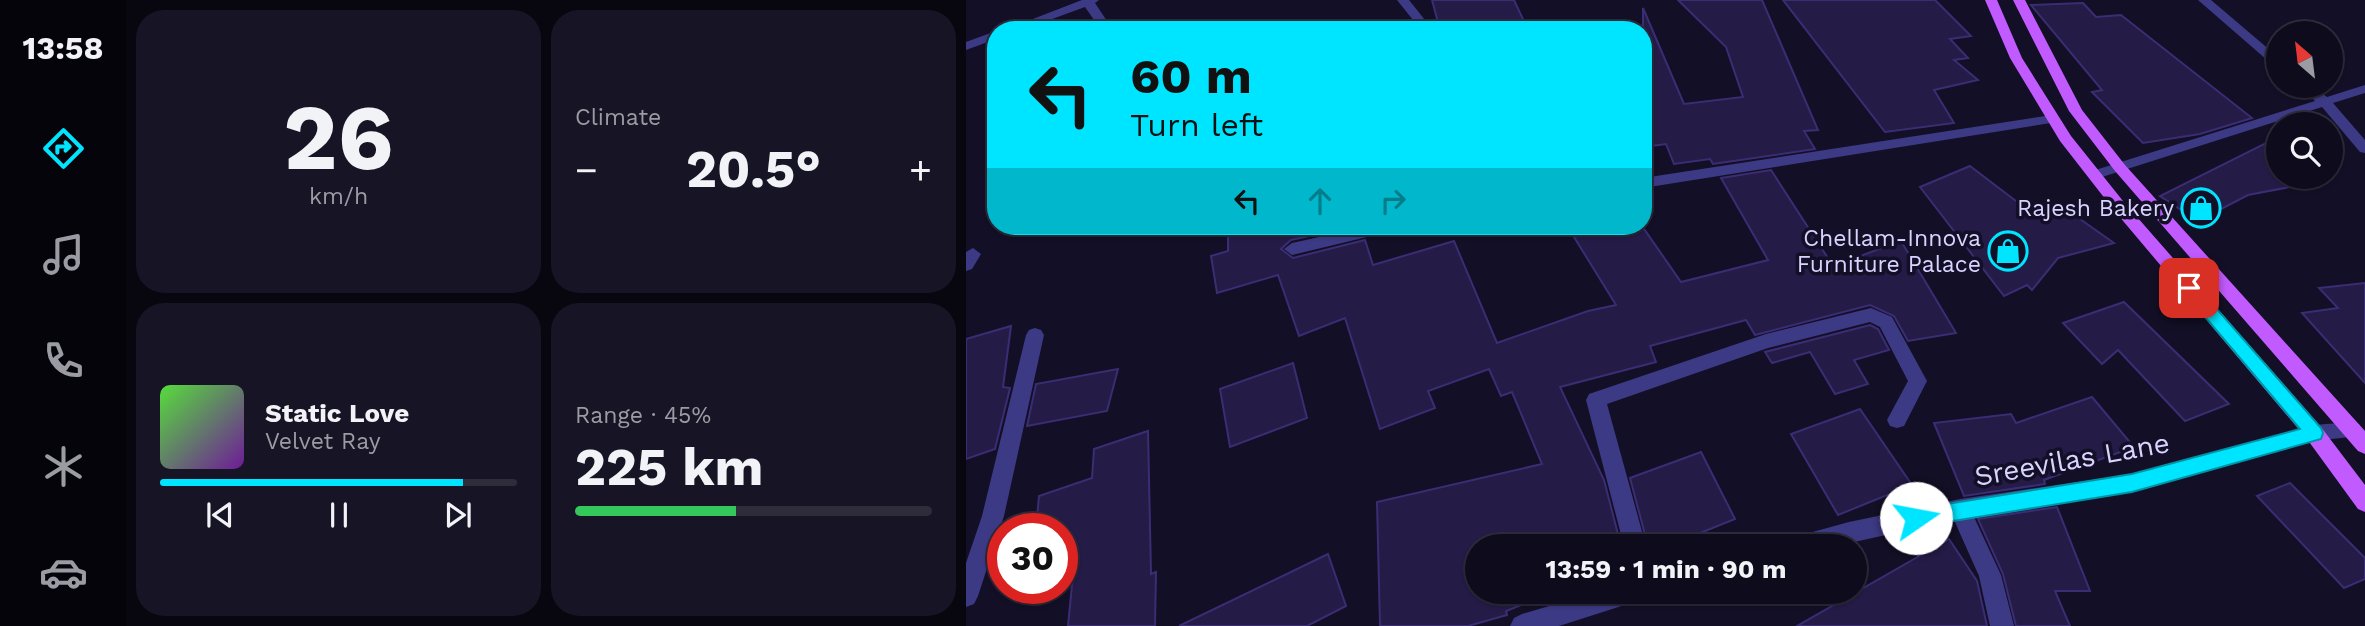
<!DOCTYPE html>
<html lang="en">
<head>
<meta charset="utf-8">
<style>
	body { margin:0; font-family:"Work Sans",sans-serif; background:#171425; color:#f1f3f6; height:100vh; display:flex; flex-direction:column; font-size:26px; white-space:nowrap }
	* { box-sizing:border-box; margin:0 }
	p { font-size:23px; color:#9b9ba3 }
	.icon { flex:none; width:38px; height:38px; fill:none; stroke:currentColor; stroke-width:2; stroke-linecap:round; stroke-linejoin:round }
	.map { position:relative; flex:1; overflow:hidden }
	.sheet { display:flex; flex-direction:column; gap:10px; padding:10px; background:#08060f; width:840px }
	.sheet>* { flex:none }
	.guide { position:absolute; left:21px; top:21px; width:665px; height:214px; border-radius:28px; box-shadow:0 2px 5px #0004,0 0 0 2px #2e2b3b; background:#00e5ff; color:#111; overflow:hidden }
	.needle { width:46px; rotate:332deg }
	.tools { position:absolute; left:1300px; top:21px; display:grid; gap:14px }
	.tools a { display:grid; place-items:center; width:77px; height:77px; border-radius:50%; background:#0e0b1c; box-shadow:0 2px 5px #0004,0 0 0 2px #2e2b3b; font-size:35px }
	.speed { position:absolute; left:21px; top:513px; display:flex; gap:14px; font-size:35px; font-weight:700; text-align:center }
	.speed>* { display:grid; place-content:center; width:91px; height:91px; border-radius:50%; background:#0e0b1c; box-shadow:0 2px 5px #0004,0 0 0 2px #2e2b3b; line-height:1 }
	.speed .limit { border:10px solid #d22; background:#fff; color:#111 }
	.pin { position:absolute; display:grid; place-items:center; width:60px; height:60px; color:#fff; margin:-30px; border-radius:14px; box-shadow:0 4px 10px #0006 }
	.me { position:absolute; width:77px; margin:-38px; rotate:78deg; stroke-linejoin:round; filter:drop-shadow(0 0 5px #0008) }
	.turn { display:flex; align-items:center; gap:24px; height:147px; padding:0 28px; font-size:32px }
	.turn .icon { width:91px; height:91px; stroke-width:2.5 }
	.turn b { display:block; font-size:49px; line-height:60px }
	.lanes { display:flex; align-items:center; height:66px; padding:0 28px; background:#0003; justify-content:center; gap:35px; direction:ltr }
	.lanes .off { opacity:.35 }
	.big { font-size:52px; font-weight:700; line-height:1.1 }
	.sheet .tile { flex:1; display:flex; flex-direction:column; justify-content:center; gap:10px; min-width:0; padding:0 24px; border-radius:28px; background:#171425 }
	.sheet .dial { align-items:center; gap:0 }
	.dial b { font-size:91px; line-height:1 }
	.song { display:flex; align-items:center; gap:21px }
	.cover { width:84px; height:84px; border-radius:10px; background:linear-gradient(135deg,hsl(110 70% 55%),hsl(280 70% 35%)) }
	.played { height:7px; border-radius:4px; background:linear-gradient(90deg,#00e5ff 85%,#2e2b3b 85%) }
	.keys { display:flex; justify-content:space-around; direction:ltr }
	.heat { display:flex; justify-content:space-between; align-items:center; font-size:38px; direction:ltr }
	.charge { height:10px; border-radius:5px; background:linear-gradient(90deg,#34c759 45%,#2e2b3b 0) }
	.sheet .tiles { flex:1; display:grid; gap:10px; grid-template-columns:repeat(2,1fr) }
	.trip { position:absolute; left:499px; top:534px; width:402px; height:70px; border-radius:35px; background:#0e0b1c; box-shadow:0 2px 5px #0004,0 0 0 2px #2e2b3b; font-weight:700; line-height:70px; text-align:center }
	main { display:flex; flex:1; min-height:0 }
	.tabs { display:flex; flex-direction:column; width:126px; justify-content:space-around; align-items:center; background:#06040b; color:#9b9ba3 }
	.tabs .icon { width:49px; height:49px }
	.tabs .active { color:#00e5ff }
	.tabs b { font-size:32px; color:#f1f3f6 }
	.map>svg:first-child { display:block }
	.building { fill:#241b47; stroke:#3b2d73; stroke-width:2 }
	.lines { fill:none; stroke-linecap:round; stroke-linejoin:round }
	.street { fill:#3d3a85; fill-rule:evenodd }
	.primary { fill:#c25bff; fill-rule:evenodd }
	.route { fill:#00e5ff; stroke:#0095a6; stroke-width:2 }
	.labels { text-anchor:middle; stroke-width:7; stroke-linejoin:round; paint-order:stroke }
	.poi-label { font-size:23px; fill:#d9d4ff; stroke:#130f26; text-anchor:end }
	.near-street-label { font-size:28px; fill:#d9d4ff; stroke:#130f26 }
</style>
</head>
<body>
<main>
<nav class="tabs">
<b>13:58</b>
<svg class="icon active" aria-label="directions" viewBox="0 0 24 24"><path d="M12 3l9 9-9 9-9-9zM9 14v-3h6M13 9l2 2-2 2"/></svg>
<svg class="icon" aria-label="music" viewBox="0 0 24 24"><path d="M9 18V5l10-2v13"/><circle cx="6" cy="18" r="3"/><circle cx="16" cy="16" r="3"/></svg>
<svg class="icon" aria-label="phone" viewBox="0 0 24 24"><path d="M5 4h4l2 5-3 2q2 4 5 5l2-3 5 2v4C11 20 4 13 5 4z"/></svg>
<svg class="icon" aria-label="climate" viewBox="0 0 24 24"><path d="M12 3v18M4 7l16 10M4 17L20 7"/></svg>
<svg class="icon" aria-label="car" viewBox="0 0 24 24"><path d="M5 17H2v-5l4-1 3-4h7l3 4 3 1v5h-3M9 17h6M6 11h13"/><circle cx="7" cy="17" r="2"/><circle cx="17" cy="17" r="2"/></svg>
</nav>
<section class="sheet">
<div class="tiles">
<div class="tile dial"><b>26</b><p>km/h</p></div>
<div class="tile"><p>Climate</p>
<div class="heat"><a>−</a><b class="big">20.5°</b><a>+</a></div>
</div>
<div class="tile">
<div class="song"><i class="cover"></i><div><b>Static Love</b><p>Velvet Ray</p></div></div>
<div class="played"></div>
<div class="keys"><svg class="icon" aria-label="previous" viewBox="0 0 24 24"><path d="M18 5L8 12l10 7zM5 5v14"/></svg><svg class="icon" aria-label="pause" viewBox="0 0 24 24"><path d="M8 5v14M16 5v14"/></svg><svg class="icon" aria-label="next" viewBox="0 0 24 24"><path d="M6 5l10 7-10 7zM19 5v14"/></svg></div>
</div>
<div class="tile"><p>Range · 45%</p><b class="big">225 km</b><div class="charge"></div></div>
</div>
</section>
<div class="map">
<svg width="1399" height="626" viewBox="0 0 1399 626">
	<rect width="100%" height="100%" fill="#130f26"/>
	<g class="building">
		<polygon points="466,0 548,0 562,30 474,30"/>
		<polygon points="712,0 796,0 852,130 838,131 849,149 747,164 744,159 708,164 700,144 677,147 677,8 718,104 777,97 760,47"/>
		<polygon points="817,0 969,0 1005,36 984,39 1002,58 988,60 1012,80 968,90 988,123 919,132"/>
		<polygon points="1117,3 1130,17 1155,15 1286,118 1234,134 1177,143 1126,92 1136,90 1065,5"/>
		<polygon points="1310,138 1312,139 1312,177 1338,177 1345,183 1282,195 1232,221 1194,196"/>
		<polygon points="1004,166 1067,214 1097,207 1148,243 1092,258 1066,290 1061,285 1038,296 954,187"/>
		<polygon points="805,170 867,266 935,241 990,333 942,341 928,316 904,305 789,335 780,320 684,346 690,362 594,387 638,480 655,546 511,546 511,592 588,592 540,611 541,615 502,626 414,626 411,502 576,464 546,392 535,396 523,369 462,391 469,408 414,429 379,318 333,336 312,275 251,293 245,256 262,251 262,226 376,226 376,229 325,240 315,249 327,258 399,240 407,265 488,241 531,343 622,311 650,305 608,237 643,226 676,226 715,282 802,260 755,178"/>
		<polygon points="1399,283 1399,383 1336,313 1372,308 1353,288"/>
		<polygon points="1158,302 1263,404 1219,421 1152,350 1136,364 1097,323"/>
		<polygon points="904,325 912,329 923,350 888,360 902,384 869,394 844,352 806,363 799,352"/>
		<polygon points="45,326 37,387 44,388 29,449 0,459 0,339"/>
		<polygon points="327,363 341,418 264,447 254,389"/>
		<polygon points="152,369 141,411 61,426 70,384"/>
		<polygon points="1126,397 1168,447 1078,480 1079,484 998,496 968,423 1045,414 1050,423"/>
		<polygon points="894,409 946,485 872,515 825,434"/>
		<polygon points="182,431 185,574 190,572 189,626 102,626 110,544 96,548 96,528 70,528 73,496 126,478 128,449"/>
		<polygon points="735,452 769,519 702,546 682,546 664,478"/>
		<polygon points="1324,483 1399,558 1399,579 1378,588 1291,496"/>
		<polygon points="1091,507 1124,591 1089,591 1104,626 1050,626 1037,574 1012,519"/>
		<polygon points="983,539 1011,581 1021,626 831,626"/>
		<polygon points="362,554 380,606 341,626 213,626"/>
	</g>
	<g class="lines">
		<g class="street">
			<polygon points="116,0 133,0 129,3 147,30 135,30 119,7 56,30 38,30"/>
			<polygon points="431,0 443,0 467,30 455,30"/>
			<polygon points="1232,0 1245,0 1312,57 1312,67 1308,66"/>
			<polygon points="30,31 30,39 0,50 0,42"/>
			<polygon points="1399,85 1399,93 1367,103 1399,140 1399,153 1394,152 1356,107 1133,178 1128,180 1121,175 1123,172 1349,101 1333,86 1347,86 1361,97"/>
			<polygon points="1086,115 1091,116 1091,122 677,188 677,178"/>
			<polygon points="403,226 434,226 426,231 326,255 318,249 326,243"/>
			<polygon points="7,248 15,254 6,269 0,271 0,252"/>
			<polygon points="905,308 926,317 961,381 938,426 931,428 924,426 921,420 942,381 914,327 904,322 802,348 641,404 680,546 658,546 620,400 623,394 800,334"/>
			<polygon points="69,328 75,330 78,335 38,516 12,596 8,604 0,607 0,563 16,516 60,335 63,330"/>
			<polygon points="1386,422 1393,424 1396,430 1393,436 1348,441 1166,492 1008,517 1035,575 1048,626 1024,626 1013,576 988,520 870,546 821,546 824,539 832,536 883,522 994,499 1166,474 1348,425"/>
			<polygon points="630,592 676,592 673,600 665,603 593,626 544,626 548,618 556,614"/>
		</g>
		<g class="primary">
			<polygon points="1019,0 1031,0 1056,58 1105,136 1157,201 1355,427 1399,485 1399,512 1392,509 1341,439 1147,209 1094,141 1044,58"/>
			<polygon points="1047,0 1059,0 1116,110 1159,165 1399,431 1399,454 1392,451 1149,171 1103,111"/>
		</g>
	</g>
	<polygon class="route" points="1223,282 1229,284 1355,428 1357,433 1355,439 1166,492 950,527 943,525 940,518 943,512 950,509 1166,474 1334,429 1218,292 1216,288"/>
	<defs>
		<g id="shop-ring" transform="scale(2.0125)"><circle r="9.5" fill="#130f26" stroke="#00e5ff" stroke-width="1.5"/><path d="M-5-2.5h2.3a2.7 3.5 0 0 1 5.4 0H5L5.5 6h-11ZM-1.5-2.5h3a1.5 2.3 0 0 0-3 0Z" fill="#00e5ff"/></g>
	</defs>
	<g fill-rule="evenodd">
		<use href="#shop-ring" x="1235" y="208"/>
		<use href="#shop-ring" x="1042" y="251"/>
	</g>
	<g class="labels">
		<g class="poi-label">
			<text x="1208" y="216">Rajesh Bakery</text>
			<text x="1015" y="246">Chellam-Innova<tspan x="1015" dy="26">Furniture Palace</tspan></text>
		</g>
		<g class="near-street-label">
			<text transform="translate(1106 459) rotate(-10)" y="10">Sreevilas Lane</text>
		</g>
	</g>
</svg>
<div class="tools">
<a><svg class="needle" viewBox="-14 -14 28 28"><path d="M0-13l5 13h-10z" fill="#e53935"/><path d="M0 13l5-13h-10z" fill="#9b9ba3"/></svg></a>
<a><svg class="icon" aria-label="search" viewBox="0 0 24 24"><circle cx="10" cy="10" r="6"/><path d="M15 15l6 6"/></svg></a>
</div>
<div class="speed"><div class="limit">30</div></div>
<div class="pin" style="left:1223px;top:288px;background:#d93025"><svg class="icon" aria-label="arrive" viewBox="0 0 24 24"><path d="M6 21V4h12l-3 4 3 4H6"/></svg></div>
<svg class="me" style="left:950px;top:518px" viewBox="-20 -20 40 40"><circle r="19" fill="#fff"/><path d="M0-13L10 11 0 6-10 11z" fill="#00e5ff"/></svg>
<div class="trip">13:59 · 1 min · 90 m</div>
<div class="guide">
<div class="turn"><svg class="icon" aria-label="left" viewBox="0 0 24 24"><path d="M17 20v-9H6M10 6l-5 5 5 5"/></svg><div><b>60 m</b>Turn left</div></div>
<div class="lanes"><svg class="icon" aria-label="left" viewBox="0 0 24 24"><path d="M17 20v-9H6M10 6l-5 5 5 5"/></svg><svg class="icon off" aria-label="ahead" viewBox="0 0 24 24"><path d="M12 20V5M6 11l6-6 6 6"/></svg><svg class="icon off" aria-label="right" viewBox="0 0 24 24"><path d="M7 20v-9h11M14 6l5 5-5 5"/></svg></div>
</div>
</div>
</main>
</body>
</html>
